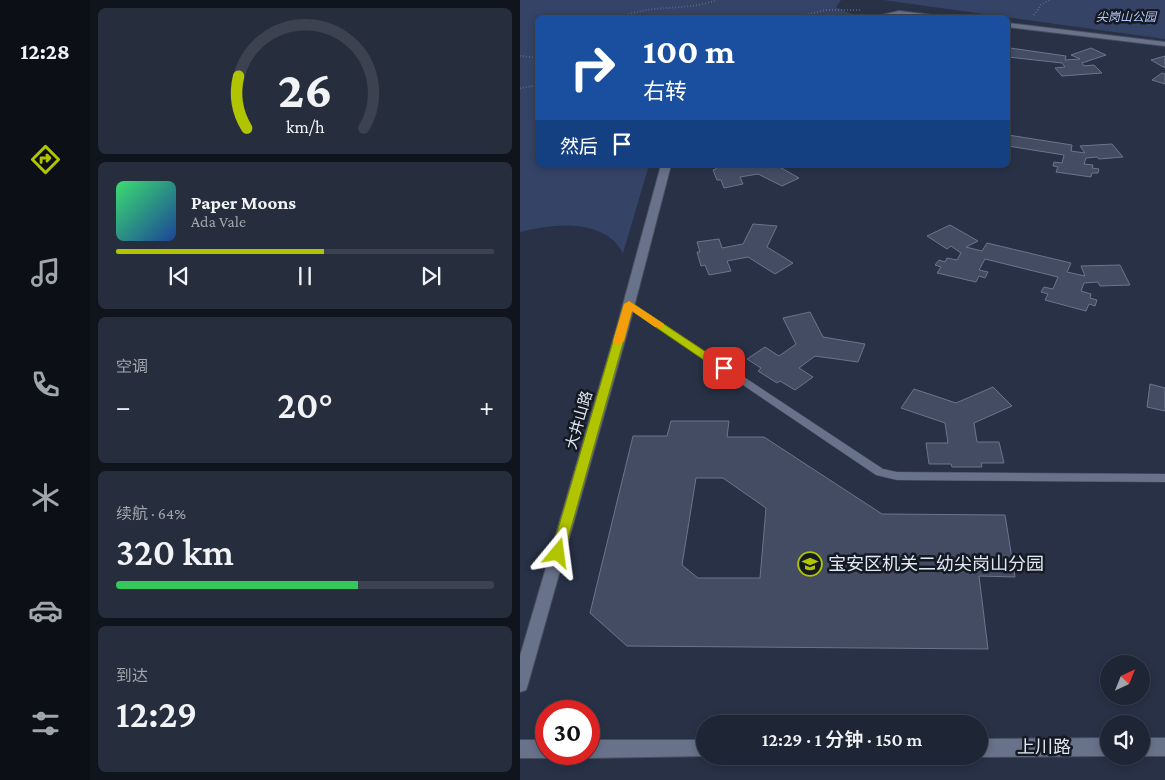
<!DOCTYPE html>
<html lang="zh">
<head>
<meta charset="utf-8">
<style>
	body { margin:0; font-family:"Crimson Pro","Noto Sans SC",serif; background:#262d3c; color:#f1f3f6; height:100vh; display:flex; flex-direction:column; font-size:19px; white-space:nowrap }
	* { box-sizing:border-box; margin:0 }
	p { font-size:16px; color:#a1a5ac }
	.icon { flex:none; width:28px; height:28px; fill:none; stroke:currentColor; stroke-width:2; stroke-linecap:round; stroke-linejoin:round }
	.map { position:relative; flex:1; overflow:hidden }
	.drawer { display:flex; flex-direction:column; gap:8px; padding:8px; background:#10141d; width:430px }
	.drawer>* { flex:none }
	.banner { position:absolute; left:15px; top:15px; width:475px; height:152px; border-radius:8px; box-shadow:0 2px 8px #0003,0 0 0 1px #3c424f; background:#1a4fa0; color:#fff; overflow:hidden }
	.needle { width:32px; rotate:43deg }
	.fabs { position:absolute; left:580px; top:655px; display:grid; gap:10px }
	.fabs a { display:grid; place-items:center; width:50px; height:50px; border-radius:50%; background:#1e2534; box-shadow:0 2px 8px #0003,0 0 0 1px #3c424f; font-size:25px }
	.speed { position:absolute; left:15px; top:700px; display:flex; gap:10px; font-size:25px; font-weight:700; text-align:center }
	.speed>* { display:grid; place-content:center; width:65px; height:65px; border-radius:50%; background:#1e2534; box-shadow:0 2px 8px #0003,0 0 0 1px #3c424f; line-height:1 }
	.speed .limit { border:8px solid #d22; background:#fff; color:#111 }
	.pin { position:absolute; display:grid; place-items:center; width:42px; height:42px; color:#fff; margin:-21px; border-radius:10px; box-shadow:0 2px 8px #0006 }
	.me { position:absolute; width:55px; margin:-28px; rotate:16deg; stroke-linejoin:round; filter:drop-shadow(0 0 4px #0008) }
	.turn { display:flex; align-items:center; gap:18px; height:105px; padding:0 25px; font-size:22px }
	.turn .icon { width:65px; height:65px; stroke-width:2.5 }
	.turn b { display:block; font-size:35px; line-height:42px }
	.then { display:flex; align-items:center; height:48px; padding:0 25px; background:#0003; gap:10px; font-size:19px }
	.big { font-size:38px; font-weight:600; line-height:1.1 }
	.drawer .tile { flex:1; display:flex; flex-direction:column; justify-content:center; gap:8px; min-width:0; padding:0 18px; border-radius:8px; background:#262d3c }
	.drawer .dial { align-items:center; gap:0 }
	.dial svg { height:130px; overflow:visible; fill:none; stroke:#3c424f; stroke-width:7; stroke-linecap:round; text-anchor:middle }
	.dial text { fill:#f1f3f6; stroke:none }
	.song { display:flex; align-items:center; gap:15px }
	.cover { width:60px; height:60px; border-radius:8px; background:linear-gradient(135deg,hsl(140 70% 55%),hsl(220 70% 35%)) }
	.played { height:5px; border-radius:2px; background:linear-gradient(90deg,#b0c500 55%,#3c424f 55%) }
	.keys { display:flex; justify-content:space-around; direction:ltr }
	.heat { display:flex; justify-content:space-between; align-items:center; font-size:28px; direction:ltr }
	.charge { height:8px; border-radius:4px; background:linear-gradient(90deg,#34c759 64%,#3c424f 0) }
	.trip { position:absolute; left:176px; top:715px; width:292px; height:50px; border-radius:25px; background:#1e2534; box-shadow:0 2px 8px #0003,0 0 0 1px #3c424f; font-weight:600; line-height:50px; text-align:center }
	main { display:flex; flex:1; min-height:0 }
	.tab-bar { display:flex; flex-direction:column; width:90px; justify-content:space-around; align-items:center; background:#0c0f15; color:#a1a5ac }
	.tab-bar .icon { width:35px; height:35px }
	.tab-bar .current { color:#b0c500 }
	.tab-bar b { font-size:22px; color:#f1f3f6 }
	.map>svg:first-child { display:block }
	.green { fill:#354367 }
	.building { fill:#434c63; stroke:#6a758d; fill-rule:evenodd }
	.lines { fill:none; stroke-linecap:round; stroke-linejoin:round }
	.service-casing { stroke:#474e60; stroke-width:1 }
	.minor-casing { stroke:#474e60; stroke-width:2 }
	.secondary-casing { stroke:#474e60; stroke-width:2 }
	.path { stroke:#7b8394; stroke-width:2; stroke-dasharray:0.5 2.5; stroke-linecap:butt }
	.service { fill:#68728a; fill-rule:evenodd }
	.minor { fill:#68728a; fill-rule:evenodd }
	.secondary { fill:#68728a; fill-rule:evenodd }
	.route { fill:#b0c500; stroke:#728000 }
	.slow { fill:#f59e0b }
	.labels { text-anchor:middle; stroke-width:5; stroke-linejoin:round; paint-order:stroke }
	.far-park-label { font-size:12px; font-style:italic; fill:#b2c9fe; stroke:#151922 }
	.street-label { font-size:15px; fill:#e1e8f5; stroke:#151922 }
	.near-poi-label { font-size:18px; fill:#e1e8f5; stroke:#151922; text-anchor:start }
	.near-street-label { font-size:18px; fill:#e1e8f5; stroke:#151922 }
</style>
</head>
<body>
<main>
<nav class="tab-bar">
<b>12:28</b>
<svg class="icon current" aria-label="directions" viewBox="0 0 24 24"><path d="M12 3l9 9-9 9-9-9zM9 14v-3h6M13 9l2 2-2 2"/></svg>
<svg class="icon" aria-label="music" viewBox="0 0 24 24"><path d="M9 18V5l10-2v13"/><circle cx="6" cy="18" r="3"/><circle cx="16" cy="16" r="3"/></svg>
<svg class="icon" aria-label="phone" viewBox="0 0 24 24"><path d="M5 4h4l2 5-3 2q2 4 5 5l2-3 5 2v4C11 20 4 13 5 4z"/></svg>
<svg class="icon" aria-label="climate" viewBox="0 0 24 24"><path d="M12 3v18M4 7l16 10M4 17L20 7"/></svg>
<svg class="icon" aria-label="car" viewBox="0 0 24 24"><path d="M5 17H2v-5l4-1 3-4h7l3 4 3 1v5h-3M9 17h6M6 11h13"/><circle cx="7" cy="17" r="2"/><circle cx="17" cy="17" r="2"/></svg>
<svg class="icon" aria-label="filters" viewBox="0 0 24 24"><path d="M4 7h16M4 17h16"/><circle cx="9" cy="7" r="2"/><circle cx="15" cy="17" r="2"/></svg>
</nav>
<section class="drawer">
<div class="tile dial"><svg viewBox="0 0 100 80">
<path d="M14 69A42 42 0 1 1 86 69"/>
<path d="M14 69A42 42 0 0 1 9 37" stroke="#b0c500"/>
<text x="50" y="56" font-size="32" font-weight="700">26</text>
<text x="50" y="72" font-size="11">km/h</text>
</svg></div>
<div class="tile">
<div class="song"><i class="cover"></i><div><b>Paper Moons</b><p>Ada Vale</p></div></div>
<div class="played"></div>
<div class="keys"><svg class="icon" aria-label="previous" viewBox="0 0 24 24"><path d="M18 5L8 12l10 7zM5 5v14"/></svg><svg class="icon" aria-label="pause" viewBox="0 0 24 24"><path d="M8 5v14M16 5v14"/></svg><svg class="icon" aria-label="next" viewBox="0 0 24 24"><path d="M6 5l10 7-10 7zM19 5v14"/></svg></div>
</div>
<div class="tile"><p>空调</p>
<div class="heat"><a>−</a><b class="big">20°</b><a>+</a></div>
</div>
<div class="tile"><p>续航 · 64%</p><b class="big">320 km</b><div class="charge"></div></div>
<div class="tile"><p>到达</p><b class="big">12:29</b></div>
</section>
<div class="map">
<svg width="645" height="780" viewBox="0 0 645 780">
	<rect width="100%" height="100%" fill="#283146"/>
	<g class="green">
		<path d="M 0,0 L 321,0 L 316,7 L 336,16 L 18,18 L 18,165 L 129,165 L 103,253 C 100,249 97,243 93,240 C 69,219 28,225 0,232 Z"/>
		<polygon points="363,0 645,0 645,39"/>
	</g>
	<g class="building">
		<polygon points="490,48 546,56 545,60 560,59 551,55 571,48 586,55 562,63 564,66 574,65 582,73 542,76 535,68 545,67 542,63 488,57"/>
		<polygon points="645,56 645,68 631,60"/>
		<polygon points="642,73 645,74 645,84 632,80"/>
		<polygon points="488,135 552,145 551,151 565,153 560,146 592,144 603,157 579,159 577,157 566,158 564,164 573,165 572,168 579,169 578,173 572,173 571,177 536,172 538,167 533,166 534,162 542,163 544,155 488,146"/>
		<polygon points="194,165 256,165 279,178 262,186 238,174 220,177 223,184 204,188 201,180 197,180 193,170 196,169"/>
		<polygon points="233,224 257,226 247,247 273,263 255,274 228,257 207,261 211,271 189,275 185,265 181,266 177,252 180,252 177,242 199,239 202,248 223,244"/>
		<polygon points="430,225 458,241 446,247 462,251 467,243 551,263 547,272 565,276 561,266 600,265 610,285 580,286 578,282 564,283 561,291 571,294 570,298 577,300 575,306 569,304 566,311 525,300 528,294 521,292 524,287 533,289 538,277 465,259 459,270 468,272 465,278 459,276 456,282 417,273 421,267 415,265 419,260 425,262 427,258 437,260 441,253 431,246 427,249 407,236"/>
		<polygon points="290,312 303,337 345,344 338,362 295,356 279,368 293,377 275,390 260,381 257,383 238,371 241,368 227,359 245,347 259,356 276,344 263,318"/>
		<polygon points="630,384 645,388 645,411 627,407"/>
		<polygon points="473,387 492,406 454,423 457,442 479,442 484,463 461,463 462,467 432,467 431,464 409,464 406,443 428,443 425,423 381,408 394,389 436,403"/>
		<path d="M 151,421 L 209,421 L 207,437 L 244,437 L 362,514 L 485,515 L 495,577 L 459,576 L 468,649 L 107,646 L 70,613 L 113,436 L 147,436 ZM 176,478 L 203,478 L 246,508 L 240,578 L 178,578 L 162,565 Z"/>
	</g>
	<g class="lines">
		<g class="service-casing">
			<polygon id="service" points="109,301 363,469 377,472 645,474 645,482 377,480 356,475 106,306 105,304"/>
		</g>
		<g class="minor-casing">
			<g id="minor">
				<polygon points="379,11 421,16 424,18 379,15 349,18"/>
				<polygon points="488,23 645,42 645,46 488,27"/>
				<polygon points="141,165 151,165 108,330 8,684 6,690 0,692 0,656 96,330"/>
			</g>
		</g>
		<g class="secondary-casing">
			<g id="secondary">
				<polygon points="589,738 589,756 460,757 459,756 460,739"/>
				<rect x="621" y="738" width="24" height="18"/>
				<polygon points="0,740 26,740 26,754 33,754 32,755 26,758 0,758"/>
				<polygon points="69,740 185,740 185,756 189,756 69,758 62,754 69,754"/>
			</g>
		</g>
		<g class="path">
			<polyline points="514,15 521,5 529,0"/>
			<path d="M 100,18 C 130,3 165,12 197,0"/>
			<polyline points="271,18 306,10 342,10"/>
			<polyline points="0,56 18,58"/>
			<polyline points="0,88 18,85"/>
		</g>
		<use href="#service" class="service"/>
		<use href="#minor" class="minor"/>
		<use href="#secondary" class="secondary"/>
	</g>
	<polygon class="route" points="109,301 210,368 208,371 200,371 112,311 44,553 42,557 38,559 33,557 31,553 104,304"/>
	<polygon class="slow" points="109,301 144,324 143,327 135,327 112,311 104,341 99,345 95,344 93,341 104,304"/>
	<defs>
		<g id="school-ring" transform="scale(1.25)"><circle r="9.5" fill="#151922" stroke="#b0c500" stroke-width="1.5"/><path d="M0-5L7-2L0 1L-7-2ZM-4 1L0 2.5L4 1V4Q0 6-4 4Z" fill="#b0c500"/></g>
	</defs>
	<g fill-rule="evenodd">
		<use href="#school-ring" x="290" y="564"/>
	</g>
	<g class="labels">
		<g class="far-park-label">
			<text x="606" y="21">尖岗山公园</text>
		</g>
		<g class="street-label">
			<text transform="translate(59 420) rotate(-74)" y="5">大井山路</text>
		</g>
		<g class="near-poi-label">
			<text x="308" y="570">宝安区机关二幼尖岗山分园</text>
		</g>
		<g class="near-street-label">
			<text x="524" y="753">上川路</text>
		</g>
	</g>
</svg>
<div class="fabs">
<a><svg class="needle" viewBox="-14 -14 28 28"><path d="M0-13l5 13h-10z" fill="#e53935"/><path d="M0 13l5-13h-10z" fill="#a1a5ac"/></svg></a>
<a><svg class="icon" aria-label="sound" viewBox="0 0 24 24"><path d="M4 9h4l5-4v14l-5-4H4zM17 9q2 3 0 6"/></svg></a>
</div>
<div class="speed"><div class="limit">30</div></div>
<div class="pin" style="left:204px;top:368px;background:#d93025"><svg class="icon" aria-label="arrive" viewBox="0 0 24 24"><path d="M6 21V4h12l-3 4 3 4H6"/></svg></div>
<svg class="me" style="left:38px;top:553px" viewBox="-20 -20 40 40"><path d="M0-17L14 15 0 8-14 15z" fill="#b0c500" stroke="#fff" stroke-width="4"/></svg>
<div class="trip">12:29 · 1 分钟 · 150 m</div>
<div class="banner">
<div class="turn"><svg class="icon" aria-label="right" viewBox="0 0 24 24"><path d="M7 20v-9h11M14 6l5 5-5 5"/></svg><div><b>100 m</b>右转</div></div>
<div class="then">然后<svg class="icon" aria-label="arrive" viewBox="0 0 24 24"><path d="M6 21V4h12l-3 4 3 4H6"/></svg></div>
</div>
</div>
</main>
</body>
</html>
